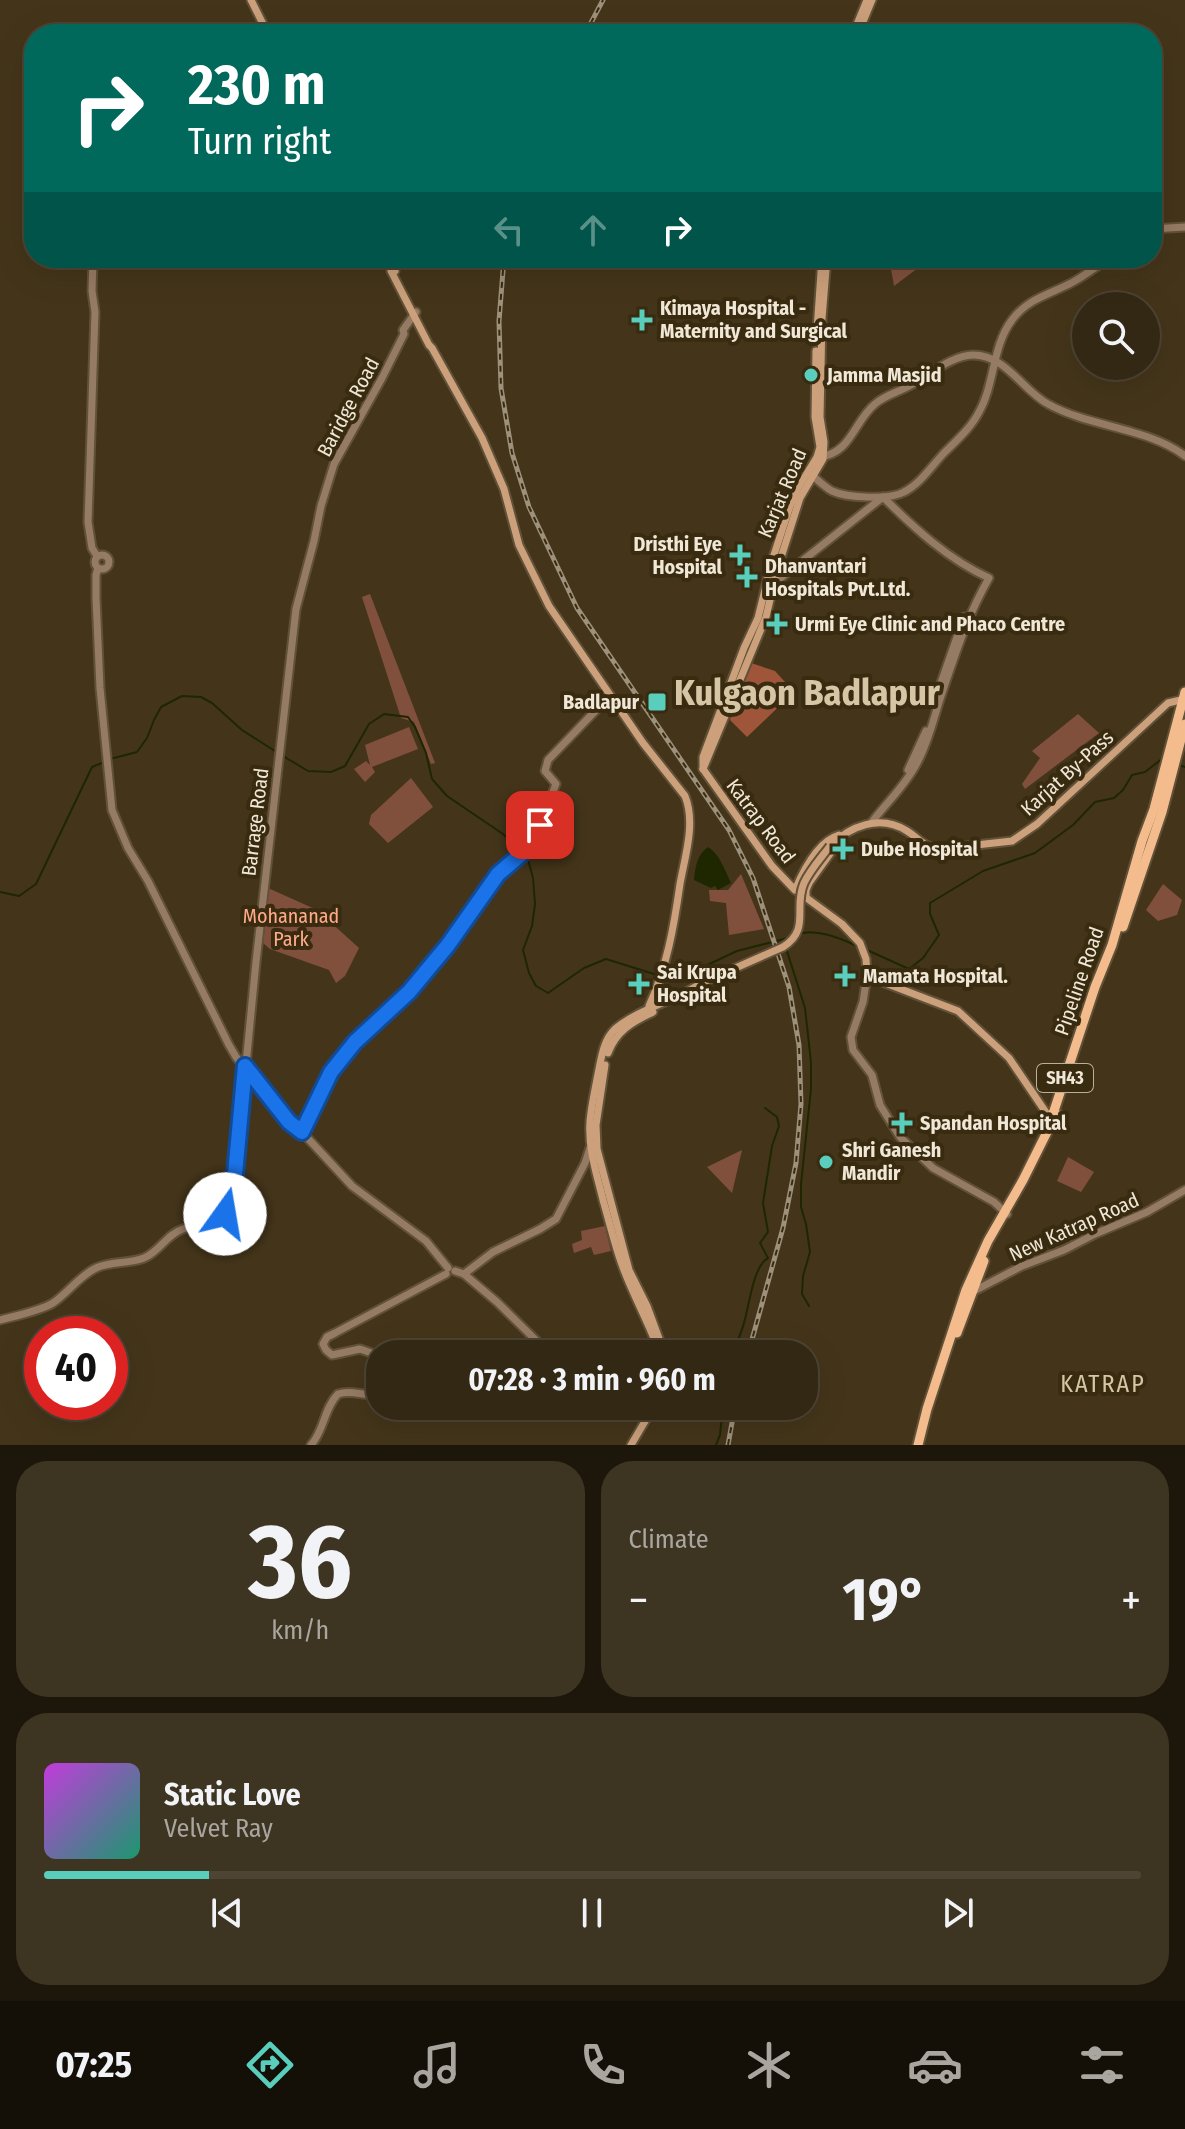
<!DOCTYPE html>
<html lang="en">
<head>
<meta charset="utf-8">
<style>
	body { margin:0; font-family:"Fira Sans Condensed",sans-serif; background:#3e3422; color:#f1f3f6; height:100vh; display:flex; flex-direction:column; font-size:30px; white-space:nowrap }
	* { box-sizing:border-box; margin:0 }
	p { font-size:26px; color:#a9a6a0 }
	.icon { flex:none; width:44px; height:44px; fill:none; stroke:currentColor; stroke-width:2; stroke-linecap:round; stroke-linejoin:round }
	.map { position:relative; height:1445px; overflow:hidden }
	.side { display:flex; flex-direction:column; gap:16px; padding:16px; background:#1c160b; flex:1 }
	.side>* { flex:none }
	.banner { position:absolute; left:24px; top:24px; width:1138px; height:244px; border-radius:32px; box-shadow:0 8px 32px #0002,0 0 0 2px #4e4434; background:#00695c; color:#fff; overflow:hidden }
	.fabs { position:absolute; left:1072px; top:292px; display:grid; gap:16px }
	.fabs a { display:grid; place-items:center; width:88px; height:88px; border-radius:50%; background:#332814; box-shadow:0 8px 32px #0002,0 0 0 2px #4e4434; font-size:40px }
	.speed { position:absolute; left:24px; top:1316px; display:flex; gap:16px; font-size:40px; font-weight:700; text-align:center }
	.speed>* { display:grid; place-content:center; width:104px; height:104px; border-radius:50%; background:#332814; box-shadow:0 8px 32px #0002,0 0 0 2px #4e4434; line-height:1 }
	.speed .limit { border:12px solid #d22; background:#fff; color:#111 }
	.pin { position:absolute; display:grid; place-items:center; width:68px; height:68px; color:#fff; margin:-34px; border-radius:16px; box-shadow:0 4px 12px #0006 }
	.me { position:absolute; width:88px; margin:-44px; rotate:13deg; stroke-linejoin:round; filter:drop-shadow(0 0 6px #0008) }
	.turn { display:flex; align-items:center; gap:28px; height:168px; padding:0 32px; font-size:36px }
	.turn .icon { width:104px; height:104px; stroke-width:2.5 }
	.turn b { display:block; font-size:56px; line-height:68px }
	.lanes { display:flex; align-items:center; height:76px; padding:0 32px; background:#0003; justify-content:center; gap:40px; direction:ltr }
	.lanes .off { opacity:.35 }
	.big { font-size:60px; font-weight:700; line-height:1.1 }
	.side .widget { flex:1; display:flex; flex-direction:column; justify-content:center; gap:12px; min-width:0; padding:0 28px; border-radius:32px; background:#3e3422 }
	.side .dial { align-items:center; gap:0 }
	.dial b { font-size:104px; line-height:1 }
	.song { display:flex; align-items:center; gap:24px }
	.cover { width:96px; height:96px; border-radius:12px; background:linear-gradient(135deg,hsl(290 70% 55%),hsl(160 70% 35%)) }
	.played { height:8px; border-radius:4px; background:linear-gradient(90deg,#5acebd 15%,#4e4434 15%) }
	.keys { display:flex; justify-content:space-around; direction:ltr }
	.heat { display:flex; justify-content:space-between; align-items:center; font-size:44px; direction:ltr }
	.side .tiles { flex:1; display:grid; gap:16px; grid-template-columns:1fr 1fr }
	.widget:last-child { grid-column:span 2 }
	.trip { position:absolute; left:366px; top:1340px; width:452px; height:80px; border-radius:32px; background:#332814; box-shadow:0 8px 32px #0002,0 0 0 2px #4e4434; font-weight:700; line-height:80px; text-align:center }
	.dock { display:flex; height:128px; justify-content:space-around; align-items:center; background:#141008; color:#a9a6a0 }
	.dock .icon { width:56px; height:56px }
	.dock .active { color:#5acebd }
	.dock b { font-size:36px; color:#f1f3f6 }
	.map>svg:first-child { display:block }
	.green { fill:#80503d }
	.forest { fill:#9f5539 }
	.water { fill:#1e2700 }
	.lines { fill:none; stroke-linecap:round; stroke-linejoin:round }
	.stream { stroke:#1e2700; stroke-width:2 }
	.tertiary-casing { stroke:#605138; stroke-width:11 }
	.secondary-casing { stroke:#605138; stroke-width:11 }
	.primary-casing { stroke:#605138; stroke-width:13 }
	.tertiary { stroke:#967b64; stroke-width:7 }
	.secondary { stroke:#cba07b; stroke-width:7 }
	.primary { stroke:#f4bc8c; stroke-width:9 }
	.rail-casing { stroke:#9d917c; stroke-width:5 }
	.rail { stroke:#392b0f; stroke-width:2; stroke-dasharray:6; stroke-linecap:butt }
	.secondary-bridge-casing { stroke:#605138; stroke-width:11; stroke-linecap:butt }
	.secondary-bridge { stroke:#cba07b; stroke-width:7 }
	.route-casing { stroke:#114b97; stroke-width:20 }
	.route { stroke:#1a73e8; stroke-width:14 }
	.poi-dot { fill:#5acebd; stroke:#392b0f; stroke-width:3 }
	.labels { text-anchor:middle; stroke-width:8; stroke-linejoin:round; paint-order:stroke }
	.shield { fill:#392b0f; stroke:#b9af9b; stroke-width:2 }
	.shield-label { font-size:18px; font-weight:bold; fill:#f0e7d7 }
	.poi-label { font-size:20px; font-weight:bold; fill:#f0e7d7; stroke:#392b0f; text-anchor:start }
	.street-label { font-size:20px; fill:#f0e7d7; stroke:#392b0f }
	.park-label { font-size:20px; fill:#ffab8b; stroke:#392b0f }
	.quarter-label { font-size:24px; letter-spacing:2px; fill:#d7c6a6; stroke:#392b0f }
	.town-label { font-size:36px; font-weight:bold; fill:#d7c6a6; stroke:#392b0f }
</style>
</head>
<body>
<div class="map">
<svg width="1185" height="1445" viewBox="0 0 1185 1445">
	<rect width="100%" height="100%" fill="#44351a"/>
	<g class="green">
		<polygon points="889,258 913,258 918,268 894,286"/>
		<polygon points="370,594 435,763 431,764 414,722 401,718 362,597"/>
		<polygon points="1078,714 1099,733 1025,789 1022,784 1040,758 1032,751"/>
		<polygon points="409,727 418,749 372,767 375,772 365,782 354,769 366,761 370,765 365,745"/>
		<polygon points="411,778 433,807 388,843 369,824 371,815"/>
		<polygon points="741,874 764,929 729,935 726,903 710,901 709,890 728,890"/>
		<polygon points="1163,884 1182,900 1177,915 1158,921 1146,910"/>
		<polygon points="268,888 317,910 359,948 345,976 336,983 329,970 270,949 262,942"/>
		<polygon points="742,1150 732,1193 707,1167"/>
		<polygon points="1068,1157 1094,1172 1081,1192 1057,1181"/>
		<polygon points="605,1226 611,1251 594,1255 591,1247 574,1253 572,1244 582,1240 581,1231"/>
	</g>
	<polygon class="forest" points="748,662 775,671 794,692 747,737 730,720"/>
	<path class="water" d="M 708,847 C 720,854 725,871 731,883 L 718,890 L 715,886 L 711,888 L 694,880 C 695,868 697,854 708,847 Z"/>
	<g class="lines">
		<g class="stream">
			<polyline points="283,756 308,771 331,772 345,766 369,724 384,714 408,717 415,727 426,753 432,779 447,796 503,834 527,856 533,878 535,904 532,926 523,950 529,973 536,986 548,993 584,968 606,959 657,975"/>
			<polyline points="110,759 137,752 147,738 154,720 161,707 182,696 201,697 212,703 242,730 278,753"/>
			<polyline points="1179,765 1185,767"/>
			<polyline points="0,892 19,896 36,884 92,767 104,762"/>
			<path d="M 798,934 C 816,928 840,938 857,946"/>
			<polyline points="786,948 805,1008 811,1062 811,1089 801,1184 801,1207 806,1224 810,1252 803,1276 802,1294 809,1306"/>
			<polyline points="867,950 909,969 923,958 939,935 930,914 930,903 983,871 1035,853 1073,825 1095,802 1114,798 1123,790 1132,775 1145,772 1163,758"/>
			<polyline points="663,977 670,980 682,977 737,951 788,938"/>
			<path d="M 733,1354 C 736,1344 741,1334 744,1323 C 749,1307 753,1266 768,1258 L 760,1243 L 768,1232 L 763,1203 L 772,1146 L 779,1126 L 777,1117 L 765,1108"/>
			<polyline points="716,1445 720,1435 723,1406"/>
		</g>
		<g class="tertiary-casing">
			<g id="tertiary">
				<polyline points="1152,229 1185,227"/>
				<polyline points="93,258 92,291 95,312 88,522 92,548 97,556"/>
				<path d="M 819,457 C 851,454 854,421 875,404 C 884,396 896,393 907,387 C 926,378 951,355 973,355 C 1006,355 1022,390 1048,404 C 1089,427 1149,428 1185,456"/>
				<path d="M 813,476 C 819,481 825,487 832,491 C 847,498 890,500 904,492 C 920,484 931,467 943,454 C 956,441 971,428 979,412 C 995,384 992,346 1012,320 C 1028,298 1051,294 1073,282 C 1086,275 1097,266 1109,258"/>
				<circle cx="102" cy="562" r="7"/>
				<polyline points="98,568 96,575 96,598 100,688 112,810 128,848 148,881 229,1045 236,1057 289,1122 302,1132 352,1186 426,1241 448,1268"/>
				<path d="M 773,584 L 883,497 C 914,528 949,560 989,578 C 967,616 954,658 940,699 C 933,721 928,743 917,763 C 905,786 887,802 872,822"/>
				<polyline points="934,703 964,617"/>
				<polyline points="908,770 926,731"/>
				<polyline points="867,976 863,1002 851,1037 853,1050 872,1075 880,1105 900,1137 933,1168 994,1202 1007,1214"/>
				<polyline points="302,1132 331,1072 355,1042 409,992 448,945 498,874 532,845 556,784 545,771 548,760 599,707 614,700"/>
				<polyline points="455,1271 464,1274 497,1302 550,1354"/>
				<polyline points="464,1274 493,1252 540,1229 556,1219 585,1163 590,1148"/>
				<polyline points="974,1291 1022,1266 1064,1250 1095,1234 1147,1212 1185,1190"/>
				<path d="M 0,1320 C 15,1316 40,1311 53,1303 C 68,1293 79,1276 96,1268 C 110,1261 128,1264 144,1258 C 159,1252 167,1234 183,1229 C 200,1223 220,1224 232,1207 L 256,962 L 296,609 L 314,541 L 321,506 L 334,464 L 382,378 L 404,334 L 403,330 L 416,312"/>
				<polyline points="380,1356 360,1349 332,1355 326,1350 323,1344 327,1337 335,1333 446,1274"/>
				<polyline points="636,1406 649,1415"/>
				<path d="M 311,1445 C 324,1431 324,1408 338,1394 C 353,1389 366,1398 380,1393"/>
			</g>
		</g>
		<g class="secondary-casing">
			<g id="secondary">
				<polyline points="251,0 268,34"/>
				<polyline points="853,34 867,0"/>
				<polyline points="858,34 872,0"/>
				<polyline points="386,258 395,271"/>
				<path d="M 392,268 L 391,271 L 429,345 L 432,348 L 482,438 L 504,489 L 519,545 L 549,606 L 643,743 L 685,796 C 696,823 685,856 680,884 C 674,926 667,967 649,1006 L 651,1012"/>
				<polyline points="817,330 822,258"/>
				<polyline points="703,767 703,757 744,648 758,618 772,561 790,506 798,488 817,457 820,447 815,417 816,351"/>
				<polyline points="703,769 766,617 777,570 800,498 823,459 824,442 820,417 822,318 827,258"/>
				<polyline points="703,769 772,866 793,888 842,924 860,943 866,959 867,976 958,1011 1009,1058 1047,1114 1059,1114"/>
				<path d="M 830,846 C 850,826 880,814 907,831 C 920,839 923,847 940,849 L 1012,841 L 1037,824 L 1168,703 L 1185,699"/>
				<path d="M 795,890 C 803,871 818,841 839,835"/>
				<polyline points="806,898 806,890 809,883 840,840"/>
				<path d="M 608,1053 C 616,1031 632,1022 653,1012"/>
				<polyline points="605,1065 596,1125 597,1149 629,1270 647,1306 664,1352"/>
				<path d="M 660,1354 C 650,1325 635,1299 624,1270 C 615,1247 610,1224 603,1200 C 597,1175 588,1149 590,1122 C 591,1107 595,1090 598,1074 C 601,1060 603,1040 615,1029 C 635,1012 661,1005 684,993"/>
				<polyline points="631,1445 654,1406"/>
			</g>
		</g>
		<g class="primary-casing">
			<g id="primary">
				<polyline points="1123,927 1162,812 1185,724"/>
				<polyline points="957,1333 984,1261"/>
				<polyline points="918,1445 927,1409 966,1290 988,1241 1023,1180 1047,1132 1095,987 1112,945 1142,841 1154,809 1185,692"/>
			</g>
		</g>
		<use href="#tertiary" class="tertiary"/>
		<use href="#secondary" class="secondary"/>
		<use href="#primary" class="primary"/>
		<g class="rail-casing">
			<g id="rail">
				<polyline points="585,34 603,0"/>
				<polyline points="504,258 499,321 501,388 512,453 529,507 577,608 729,830 753,878 789,987 799,1045 801,1104 796,1163 783,1228 748,1354"/>
				<polyline points="728,1445 735,1406"/>
			</g>
		</g>
		<use href="#rail" class="rail"/>
		<g class="secondary-bridge-casing">
			<path id="secondary-bridge" d="M 684,993 L 706,981 L 783,947 C 811,929 793,908 804,883 C 810,870 821,858 830,846"/>
		</g>
		<use href="#secondary-bridge" class="secondary-bridge"/>
	</g>
	<g class="lines">
		<g class="route-casing">
			<polyline id="route" points="225,1214 232,1207 245,1066 289,1122 302,1132 331,1072 355,1042 409,992 448,945 498,874 532,845 540,825"/>
		</g>
		<use href="#route" class="route"/>
	</g>
	<g class="poi-dot">
		<path d="M638 308h8v8h8v8h-8v8h-8v-8h-8v-8h8z"/>
		<circle cx="811" cy="375" r="8"/>
		<path d="M736 543h8v8h8v8h-8v8h-8v-8h-8v-8h8z"/>
		<path d="M743 565h8v8h8v8h-8v8h-8v-8h-8v-8h8z"/>
		<path d="M773 612h8v8h8v8h-8v8h-8v-8h-8v-8h8z"/>
		<rect x="647" y="692" width="20" height="20" rx="4"/>
		<path d="M839 837h8v8h8v8h-8v8h-8v-8h-8v-8h8z"/>
		<path d="M841 964h8v8h8v8h-8v8h-8v-8h-8v-8h8z"/>
		<path d="M635 972h8v8h8v8h-8v8h-8v-8h-8v-8h8z"/>
		<path d="M898 1111h8v8h8v8h-8v8h-8v-8h-8v-8h8z"/>
		<circle cx="826" cy="1162" r="8"/>
	</g>
	<g class="labels">
		<rect class="shield" x="1037" y="1064" width="56" height="28" rx="6"/>
		<g class="shield-label">
			<text x="1065" y="1084">SH43</text>
		</g>
		<g class="poi-label">
			<text x="660" y="315">Kimaya Hospital -<tspan x="660" dy="23">Maternity and Surgical</tspan></text>
			<text x="827" y="382">Jamma Masjid</text>
			<text x="722" y="551" text-anchor="end">Dristhi Eye<tspan x="722" dy="23">Hospital</tspan></text>
			<text x="765" y="573">Dhanvantari<tspan x="765" dy="23">Hospitals Pvt.Ltd.</tspan></text>
			<text x="795" y="631">Urmi Eye Clinic and Phaco Centre</text>
			<text x="639" y="709" text-anchor="end">Badlapur</text>
			<text x="861" y="856">Dube Hospital</text>
			<text x="657" y="979">Sai Krupa<tspan x="657" dy="23">Hospital</tspan></text>
			<text x="863" y="983">Mamata Hospital.</text>
			<text x="920" y="1130">Spandan Hospital</text>
			<text x="842" y="1157">Shri Ganesh<tspan x="842" dy="23">Mandir</tspan></text>
		</g>
		<g class="street-label">
			<text transform="translate(348 407) rotate(-62)" y="7">Baridge Road</text>
			<text transform="translate(782 493) rotate(-67)" y="7">Karjat Road</text>
			<text transform="translate(1067 773) rotate(-42)" y="7">Karjat By-Pass</text>
			<text transform="translate(761 821) rotate(53)" y="7">Katrap Road</text>
			<text transform="translate(255 822) rotate(-83)" y="7">Barrage Road</text>
			<text transform="translate(1079 981) rotate(-71)" y="7">Pipeline Road</text>
			<text transform="translate(1074 1227) rotate(-24)" y="7">New Katrap Road</text>
		</g>
		<g class="park-label">
			<text x="291" y="923">Mohananad<tspan x="291" dy="23">Park</tspan></text>
		</g>
		<g class="quarter-label">
			<text x="1103" y="1392">KATRAP</text>
		</g>
		<g class="town-label">
			<text x="807" y="705">Kulgaon Badlapur</text>
		</g>
	</g>
</svg>
<div class="fabs">
<a><svg class="icon" aria-label="search" viewBox="0 0 24 24"><circle cx="10" cy="10" r="6"/><path d="M15 15l6 6"/></svg></a>
</div>
<div class="speed"><div class="limit">40</div></div>
<div class="pin" style="left:540px;top:825px;background:#d93025"><svg class="icon" aria-label="arrive" viewBox="0 0 24 24"><path d="M6 21V4h12l-3 4 3 4H6"/></svg></div>
<svg class="me" style="left:225px;top:1214px" viewBox="-20 -20 40 40"><circle r="19" fill="#fff"/><path d="M0-13L10 11 0 6-10 11z" fill="#1a73e8"/></svg>
<div class="trip">07:28 · 3 min · 960 m</div>
<div class="banner">
<div class="turn"><svg class="icon" aria-label="right" viewBox="0 0 24 24"><path d="M7 20v-9h11M14 6l5 5-5 5"/></svg><div><b>230 m</b>Turn right</div></div>
<div class="lanes"><svg class="icon off" aria-label="left" viewBox="0 0 24 24"><path d="M17 20v-9H6M10 6l-5 5 5 5"/></svg><svg class="icon off" aria-label="ahead" viewBox="0 0 24 24"><path d="M12 20V5M6 11l6-6 6 6"/></svg><svg class="icon" aria-label="right" viewBox="0 0 24 24"><path d="M7 20v-9h11M14 6l5 5-5 5"/></svg></div>
</div>
</div>
<section class="side">
<div class="tiles">
<div class="widget dial"><b>36</b><p>km/h</p></div>
<div class="widget"><p>Climate</p>
<div class="heat"><a>−</a><b class="big">19°</b><a>+</a></div>
</div>
<div class="widget">
<div class="song"><i class="cover"></i><div><b>Static Love</b><p>Velvet Ray</p></div></div>
<div class="played"></div>
<div class="keys"><svg class="icon" aria-label="previous" viewBox="0 0 24 24"><path d="M18 5L8 12l10 7zM5 5v14"/></svg><svg class="icon" aria-label="pause" viewBox="0 0 24 24"><path d="M8 5v14M16 5v14"/></svg><svg class="icon" aria-label="next" viewBox="0 0 24 24"><path d="M6 5l10 7-10 7zM19 5v14"/></svg></div>
</div>
</div>
</section>
<nav class="dock">
<b>07:25</b>
<svg class="icon active" aria-label="directions" viewBox="0 0 24 24"><path d="M12 3l9 9-9 9-9-9zM9 14v-3h6M13 9l2 2-2 2"/></svg>
<svg class="icon" aria-label="music" viewBox="0 0 24 24"><path d="M9 18V5l10-2v13"/><circle cx="6" cy="18" r="3"/><circle cx="16" cy="16" r="3"/></svg>
<svg class="icon" aria-label="phone" viewBox="0 0 24 24"><path d="M5 4h4l2 5-3 2q2 4 5 5l2-3 5 2v4C11 20 4 13 5 4z"/></svg>
<svg class="icon" aria-label="climate" viewBox="0 0 24 24"><path d="M12 3v18M4 7l16 10M4 17L20 7"/></svg>
<svg class="icon" aria-label="car" viewBox="0 0 24 24"><path d="M5 17H2v-5l4-1 3-4h7l3 4 3 1v5h-3M9 17h6M6 11h13"/><circle cx="7" cy="17" r="2"/><circle cx="17" cy="17" r="2"/></svg>
<svg class="icon" aria-label="filters" viewBox="0 0 24 24"><path d="M4 7h16M4 17h16"/><circle cx="9" cy="7" r="2"/><circle cx="15" cy="17" r="2"/></svg>
</nav>
</body>
</html>
